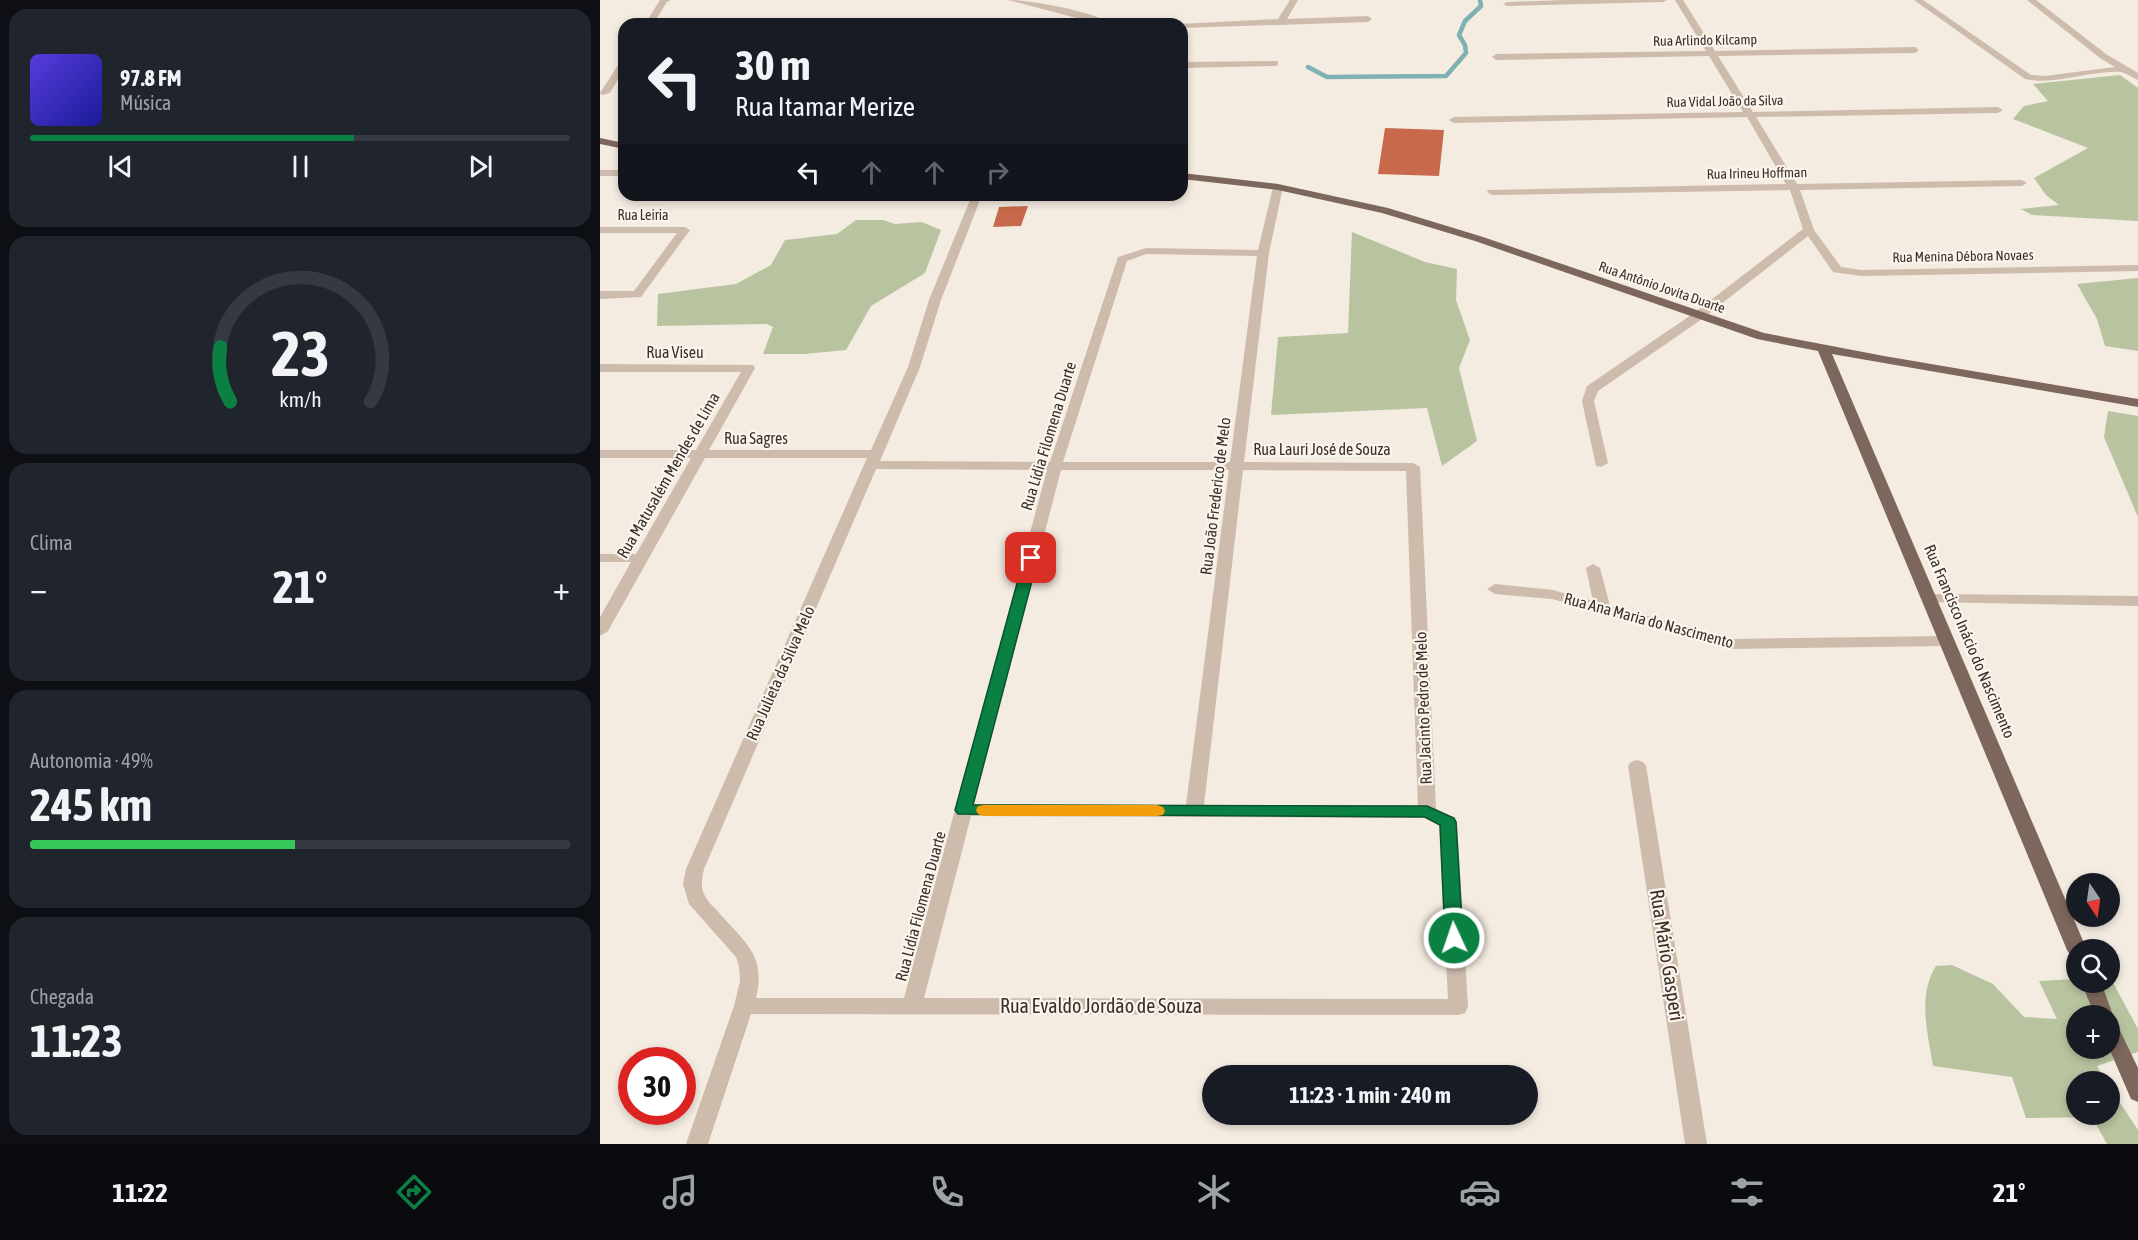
<!DOCTYPE html>
<html lang="pt">
<head>
<meta charset="utf-8">
<style>
	body { margin:0; font-family:"Asap Condensed",sans-serif; background:#20242c; color:#f1f3f6; height:100vh; display:flex; flex-direction:column; font-size:22px; white-space:nowrap }
	* { box-sizing:border-box; margin:0 }
	p { font-size:20px; color:#9ea1a6 }
	.icon { flex:none; width:33px; height:33px; fill:none; stroke:currentColor; stroke-width:2; stroke-linecap:round; stroke-linejoin:round }
	.map { position:relative; flex:1; overflow:hidden }
	.panel { display:flex; flex-direction:column; gap:9px; padding:9px; background:#0d0f14; width:600px }
	.panel>* { flex:none }
	.guide { position:absolute; left:18px; top:18px; width:570px; height:183px; border-radius:18px; box-shadow:0 3px 9px #0003; background:#171b24; color:#f1f3f6; overflow:hidden }
	.needle { width:39px; rotate:167deg }
	.fabs { position:absolute; left:1466px; top:873px; display:grid; gap:12px }
	.fabs a { display:grid; place-items:center; width:54px; height:54px; border-radius:50%; background:#171b24; box-shadow:0 3px 9px #0003; font-size:30px }
	.speed { position:absolute; left:18px; top:1047px; display:flex; gap:12px; font-size:30px; font-weight:700; text-align:center }
	.speed>* { display:grid; place-content:center; width:78px; height:78px; border-radius:50%; background:#171b24; box-shadow:0 3px 9px #0003; line-height:1 }
	.speed .limit { border:9px solid #d22; background:#fff; color:#111 }
	.pin { position:absolute; display:grid; place-items:center; width:51px; height:51px; color:#fff; margin:-26px; border-radius:12px; box-shadow:0 3px 9px #0006 }
	.me { position:absolute; width:66px; margin:-33px; rotate:357deg; stroke-linejoin:round; filter:drop-shadow(0 0 4px #0008) }
	.turn { display:flex; align-items:center; gap:21px; height:126px; padding:0 18px; font-size:27px }
	.turn .icon { width:78px; height:78px; stroke-width:2.5 }
	.turn b { display:block; font-size:42px; line-height:51px }
	.lanes { display:flex; align-items:center; height:57px; padding:0 18px; background:#0003; justify-content:center; gap:30px; direction:ltr }
	.lanes .off { opacity:.35 }
	.big { font-size:45px; font-weight:700; line-height:1.1 }
	.panel .tile { flex:1; display:flex; flex-direction:column; justify-content:center; gap:9px; min-width:0; padding:0 21px; border-radius:18px; background:#20242c }
	.panel .dial { align-items:center; gap:0 }
	.dial svg { height:156px; overflow:visible; fill:none; stroke:#363941; stroke-width:7; stroke-linecap:round; text-anchor:middle }
	.dial text { fill:#f1f3f6; stroke:none }
	.song { display:flex; align-items:center; gap:18px }
	.cover { width:72px; height:72px; border-radius:9px; background:linear-gradient(135deg,hsl(250 70% 55%),hsl(240 70% 35%)) }
	.played { height:6px; border-radius:3px; background:linear-gradient(90deg,#0b8043 60%,#363941 60%) }
	.keys { display:flex; justify-content:space-around; direction:ltr }
	.heat { display:flex; justify-content:space-between; align-items:center; font-size:33px; direction:ltr }
	.charge { height:9px; border-radius:4px; background:linear-gradient(90deg,#34c759 49%,#363941 0) }
	.trip { position:absolute; left:602px; top:1065px; width:336px; height:60px; border-radius:30px; background:#171b24; box-shadow:0 3px 9px #0003; font-weight:700; line-height:60px; text-align:center }
	.menu { display:flex; height:96px; justify-content:space-around; align-items:center; background:#090b0e; color:#9ea1a6 }
	.menu .icon { width:42px; height:42px }
	.menu .active { color:#0b8043 }
	.menu b { font-size:27px; color:#f1f3f6 }
	main { display:flex; flex:1; min-height:0 }
	.map>svg:first-child { display:block }
	.green { fill:#b8c4a0; fill-rule:evenodd }
	.lines { fill:none; stroke-linecap:round; stroke-linejoin:round }
	.stream { stroke:#7fb0b2; stroke-width:4.5 }
	.building { fill:#c8694b }
	.minor { fill:#cdbbac; fill-rule:evenodd }
	.major { fill:#7d675c; fill-rule:evenodd }
	.route { fill:#0b8043; stroke:#07532c; stroke-width:1.5 }
	.slow { fill:#f59e0b }
	.labels { text-anchor:middle; stroke-width:4.5; stroke-linejoin:round; paint-order:stroke }
	.far-street-label { font-size:14px; fill:#3b302b; stroke:#fbf5ee }
	.street-label { font-size:16px; fill:#3b302b; stroke:#fbf5ee }
	.near-street-label { font-size:20px; fill:#3b302b; stroke:#fbf5ee }
</style>
</head>
<body>
<main>
<section class="panel">
<div class="tile">
<div class="song"><i class="cover"></i><div><b>97.8 FM</b><p>Música</p></div></div>
<div class="played"></div>
<div class="keys"><svg class="icon" aria-label="previous" viewBox="0 0 24 24"><path d="M18 5L8 12l10 7zM5 5v14"/></svg><svg class="icon" aria-label="pause" viewBox="0 0 24 24"><path d="M8 5v14M16 5v14"/></svg><svg class="icon" aria-label="next" viewBox="0 0 24 24"><path d="M6 5l10 7-10 7zM19 5v14"/></svg></div>
</div>
<div class="tile dial"><svg viewBox="0 0 100 80">
<path d="M14 69A42 42 0 1 1 86 69"/>
<path d="M14 69A42 42 0 0 1 9 41" stroke="#0b8043"/>
<text x="50" y="56" font-size="32" font-weight="700">23</text>
<text x="50" y="72" font-size="11">km/h</text>
</svg></div>
<div class="tile"><p>Clima</p>
<div class="heat"><a>−</a><b class="big">21°</b><a>+</a></div>
</div>
<div class="tile"><p>Autonomia · 49%</p><b class="big">245 km</b><div class="charge"></div></div>
<div class="tile"><p>Chegada</p><b class="big">11:23</b></div>
</section>
<div class="map">
<svg width="1538" height="1144" viewBox="0 0 1538 1144">
	<rect width="100%" height="100%" fill="#f4ebe1"/>
	<g class="green">
		<polygon points="1520,75 1538,88 1538,221 1432,215 1421,209 1459,205 1446,195 1434,178 1488,148 1413,119 1424,106 1448,101 1433,84"/>
		<polygon points="256,220 283,220 295,224 322,222 341,230 325,273 271,306 246,350 204,354 163,354 173,327 167,324 57,326 58,294 136,284 171,265 185,240 237,234"/>
		<polygon points="752,232 825,262 857,269 856,300 870,340 859,368 877,441 842,466 827,408 671,415 678,337 748,333"/>
		<polygon points="1538,278 1538,351 1505,346 1497,319 1477,284"/>
		<polygon points="1508,411 1538,416 1538,517 1504,437"/>
		<path d="M 1352,965 L 1393,984 L 1424,1017 L 1457,1019 L 1439,981 L 1476,979 L 1476,982 L 1509,982 L 1510,977 L 1538,1029 L 1538,1052 L 1497,1066 L 1506,1081 L 1476,1082 L 1476,1114 L 1509,1114 L 1509,1086 L 1538,1130 L 1538,1144 L 1507,1144 L 1492,1117 L 1426,1118 L 1412,1077 L 1333,1066 C 1328,1034 1317,996 1336,966 ZM 1476,1016 L 1509,1016 L 1509,1048 L 1476,1048 Z"/>
	</g>
	<g class="lines">
		<polyline class="stream" points="708,67 727,77 846,76 866,53 865,45 859,35 865,21 881,6 880,0"/>
	</g>
	<g class="building">
		<polygon points="785,128 844,130 839,176 778,174"/>
		<polygon points="428,206 421,226 393,227 399,207"/>
	</g>
	<g class="lines">
		<g class="minor">
			<polygon points="60,0 71,0 67,2 53,24 45,24"/>
			<path d="M 408,0 C 430,0 495,12 512,24 L 499,24 Z"/>
			<polygon points="690,0 698,0 687,19 768,16 772,19 768,22 582,28 582,24 578,24 678,19"/>
			<polygon points="966,0 1067,0 1063,2 907,6 903,4 907,2"/>
			<polygon points="1075,0 1083,0 1115,51 1315,47 1319,50 1315,53 1118,56 1153,112 1398,107 1403,110 1398,113 1156,117 1197,184 1422,180 1427,183 1422,186 1200,190 1214,230 1241,267 1261,270 1538,265 1538,271 1261,276 1233,272 1208,236 1102,319 998,391 994,401 1008,463 1001,467 996,466 982,401 987,386 1094,313 1203,229 1190,190 892,195 887,192 888,190 1186,184 1147,117 854,123 849,120 854,117 1143,112 1109,56 896,60 892,57 896,54 1106,51"/>
			<path d="M 1314,0 L 1323,0 L 1431,75 L 1445,76 L 1515,67 L 1500,58 L 1427,0 L 1436,0 L 1506,54 L 1538,73 L 1538,80 C 1532,78 1527,73 1521,72 C 1488,70 1457,86 1425,79 Z"/>
			<polygon points="24,59 24,69 10,93 2,95 0,93 20,62"/>
			<polygon points="678,61 678,65 675,66 582,68 582,62"/>
			<rect x="0" y="170" width="24" height="6"/>
			<path d="M 678,184 L 683,187 L 669,253 L 644,462 L 813,463 L 820,467 L 836,809 L 854,818 L 857,822 L 868,1007 L 865,1013 L 858,1015 L 151,1014 L 108,1144 L 86,1144 L 134,1006 L 140,981 L 139,966 L 136,957 L 89,904 L 83,884 L 86,869 L 267,458 L 105,458 L 8,631 L 0,636 L 0,617 L 31,562 L 0,562 L 0,554 L 36,554 L 91,458 L 0,458 L 0,450 L 96,450 L 141,372 L 0,372 L 0,364 L 153,365 L 155,368 L 109,450 L 271,450 L 308,367 L 329,300 L 372,195 L 382,195 L 341,300 L 320,367 L 280,461 L 450,462 L 518,257 L 546,248 L 658,250 L 673,187 ZM 546,254 L 657,256 L 630,462 L 463,462 L 527,261 ZM 276,469 L 447,470 L 304,998 L 156,998 C 166,956 146,943 120,914 C 116,908 108,903 105,896 C 100,888 102,878 104,869 ZM 461,470 L 629,470 L 586,805 L 374,804 ZM 643,470 L 806,471 L 818,806 L 604,805 ZM 371,816 L 824,818 L 839,825 L 848,999 L 324,998 Z"/>
			<polygon points="0,227 85,227 90,230 41,297 0,299 0,291 34,291 77,233 0,233"/>
			<polygon points="993,564 1000,568 1010,606 1133,639 1347,636 1355,641 1347,646 1133,649 952,599 895,594 887,589 895,584 953,590 993,601 986,568"/>
			<polygon points="1330,594 1538,596 1538,606 1325,602 1322,599 1325,596"/>
			<polygon points="1037,760 1043,762 1046,766 1107,1144 1085,1144 1028,766 1031,762"/>
		</g>
		<g class="major">
			<polygon points="0,138 24,143 24,149 0,144"/>
			<polygon points="582,173 678,184 788,208 883,237 1164,333 1284,356 1538,399 1538,407 1232,354 1487,950 1476,950 1476,957 1470,955 1467,950 1218,351 1157,339 875,241 782,213 678,190 582,179"/>
			<polygon points="1481,982 1501,982 1514,1018 1538,1068 1538,1102 1531,1099 1509,1048 1509,1016 1495,1016"/>
		</g>
	</g>
	<polygon class="route" points="431,554 438,558 373,805 827,806 854,818 856,822 863,938 860,942 854,944 848,942 845,938 840,825 825,817 358,814 355,810 424,558"/>
	<polygon class="slow" points="384,805 557,805 563,807 565,811 563,815 557,816 384,816 378,814 376,810 378,806"/>
	<g class="labels">
		<g class="far-street-label">
			<text transform="translate(1105 40) rotate(-1)" y="5">Rua Arlindo Kilcamp</text>
			<text transform="translate(1125 101) rotate(-1)" y="5">Rua Vidal João da Silva</text>
			<text transform="translate(1157 173) rotate(-1)" y="5">Rua Irineu Hoffman</text>
			<text x="43" y="220">Rua Leiria</text>
			<text transform="translate(1363 256) rotate(-1)" y="5">Rua Menina Débora Novaes</text>
			<text transform="translate(1062 287) rotate(19)" y="5">Rua Antônio Jovita Duarte</text>
		</g>
		<g class="street-label">
			<text x="75" y="358">Rua Viseu</text>
			<text transform="translate(448 436) rotate(-73)" y="6">Rua Lídia Filomena Duarte</text>
			<text x="156" y="444">Rua Sagres</text>
			<text x="722" y="455">Rua Lauri José de Souza</text>
			<text transform="translate(68 475) rotate(-60)" y="6">Rua Matusalém Mendes de Lima</text>
			<text transform="translate(615 496) rotate(-83)" y="6">Rua João Frederico de Melo</text>
			<text transform="translate(1049 620) rotate(15)" y="6">Rua Ana Maria do Nascimento</text>
			<text transform="translate(1370 641) rotate(67)" y="6">Rua Francisco Inácio do Nascimento</text>
			<text transform="translate(180 673) rotate(-66)" y="6">Rua Julieta da Silva Melo</text>
			<text transform="translate(823 708) rotate(-92)" y="6">Rua Jacinto Pedro de Melo</text>
			<text transform="translate(320 906) rotate(-75)" y="6">Rua Lídia Filomena Duarte</text>
		</g>
		<g class="near-street-label">
			<text transform="translate(1067 955) rotate(81)" y="7">Rua Mário Gasperi</text>
			<text x="501" y="1013">Rua Evaldo Jordão de Souza</text>
		</g>
	</g>
</svg>
<div class="fabs">
<a><svg class="needle" viewBox="-14 -14 28 28"><path d="M0-13l5 13h-10z" fill="#e53935"/><path d="M0 13l5-13h-10z" fill="#9ea1a6"/></svg></a>
<a><svg class="icon" aria-label="search" viewBox="0 0 24 24"><circle cx="10" cy="10" r="6"/><path d="M15 15l6 6"/></svg></a>
<a>+</a>
<a>−</a>
</div>
<div class="speed"><div class="limit">30</div></div>
<div class="pin" style="left:431px;top:558px;background:#d93025"><svg class="icon" aria-label="arrive" viewBox="0 0 24 24"><path d="M6 21V4h12l-3 4 3 4H6"/></svg></div>
<svg class="me" style="left:854px;top:938px" viewBox="-20 -20 40 40"><circle r="17" fill="#0b8043" stroke="#fff" stroke-width="3"/><path d="M0-11L8 9 0 5-8 9z" fill="#fff"/></svg>
<div class="trip">11:23 · 1 min · 240 m</div>
<div class="guide">
<div class="turn"><svg class="icon" aria-label="left" viewBox="0 0 24 24"><path d="M17 20v-9H6M10 6l-5 5 5 5"/></svg><div><b>30 m</b>Rua Itamar Merize</div></div>
<div class="lanes"><svg class="icon" aria-label="left" viewBox="0 0 24 24"><path d="M17 20v-9H6M10 6l-5 5 5 5"/></svg><svg class="icon off" aria-label="ahead" viewBox="0 0 24 24"><path d="M12 20V5M6 11l6-6 6 6"/></svg><svg class="icon off" aria-label="ahead" viewBox="0 0 24 24"><path d="M12 20V5M6 11l6-6 6 6"/></svg><svg class="icon off" aria-label="right" viewBox="0 0 24 24"><path d="M7 20v-9h11M14 6l5 5-5 5"/></svg></div>
</div>
</div>
</main>
<nav class="menu">
<b>11:22</b>
<svg class="icon active" aria-label="directions" viewBox="0 0 24 24"><path d="M12 3l9 9-9 9-9-9zM9 14v-3h6M13 9l2 2-2 2"/></svg>
<svg class="icon" aria-label="music" viewBox="0 0 24 24"><path d="M9 18V5l10-2v13"/><circle cx="6" cy="18" r="3"/><circle cx="16" cy="16" r="3"/></svg>
<svg class="icon" aria-label="phone" viewBox="0 0 24 24"><path d="M5 4h4l2 5-3 2q2 4 5 5l2-3 5 2v4C11 20 4 13 5 4z"/></svg>
<svg class="icon" aria-label="climate" viewBox="0 0 24 24"><path d="M12 3v18M4 7l16 10M4 17L20 7"/></svg>
<svg class="icon" aria-label="car" viewBox="0 0 24 24"><path d="M5 17H2v-5l4-1 3-4h7l3 4 3 1v5h-3M9 17h6M6 11h13"/><circle cx="7" cy="17" r="2"/><circle cx="17" cy="17" r="2"/></svg>
<svg class="icon" aria-label="filters" viewBox="0 0 24 24"><path d="M4 7h16M4 17h16"/><circle cx="9" cy="7" r="2"/><circle cx="15" cy="17" r="2"/></svg>
<b>21°</b>
</nav>
</body>
</html>
